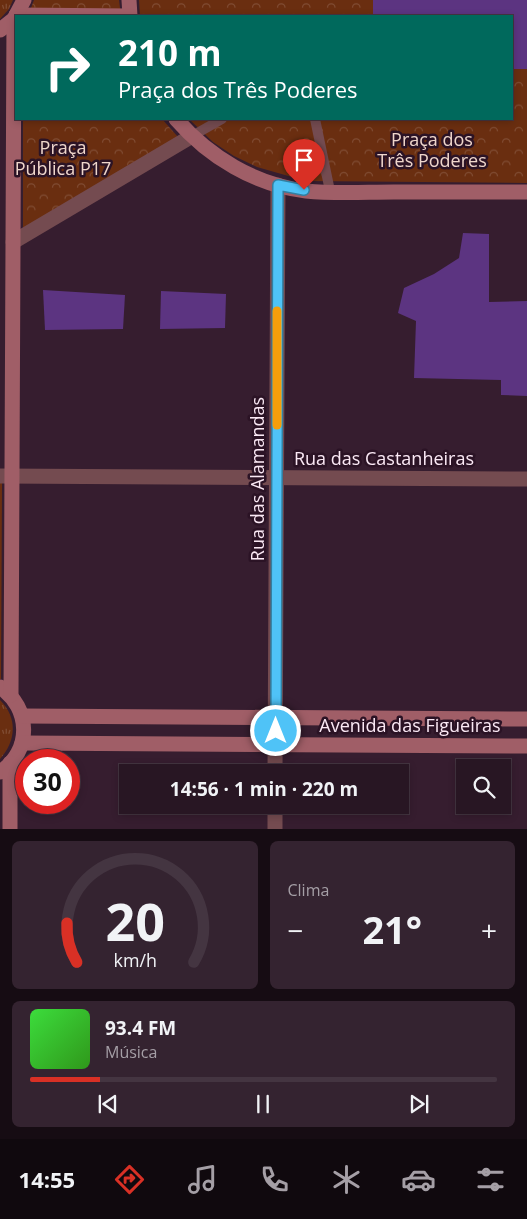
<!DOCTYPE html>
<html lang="pt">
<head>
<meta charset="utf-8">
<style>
	body { margin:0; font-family:"Open Sans",sans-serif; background:#342330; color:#f1f3f6; height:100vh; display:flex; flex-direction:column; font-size:19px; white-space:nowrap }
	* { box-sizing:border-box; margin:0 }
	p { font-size:16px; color:#a59fa6 }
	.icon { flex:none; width:28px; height:28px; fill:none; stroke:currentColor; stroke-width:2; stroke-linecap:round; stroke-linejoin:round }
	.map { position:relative; height:829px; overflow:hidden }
	.panel { display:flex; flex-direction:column; gap:12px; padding:12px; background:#160c13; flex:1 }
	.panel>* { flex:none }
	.banner { position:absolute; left:15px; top:15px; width:498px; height:105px; border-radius:0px; box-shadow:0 2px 8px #0003,0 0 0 1px #443541; background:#00695c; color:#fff; overflow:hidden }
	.buttons { position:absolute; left:456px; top:759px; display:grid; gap:10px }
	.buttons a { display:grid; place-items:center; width:55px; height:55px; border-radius:0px; background:#281623; box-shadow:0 2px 8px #0003,0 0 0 1px #443541; font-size:25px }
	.speed { position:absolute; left:15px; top:749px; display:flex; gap:10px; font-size:25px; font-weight:700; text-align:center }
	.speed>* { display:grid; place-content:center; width:65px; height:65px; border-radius:50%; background:#281623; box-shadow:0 2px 8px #0003,0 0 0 1px #443541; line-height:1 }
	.speed .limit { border:8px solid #d22; background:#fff; color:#111 }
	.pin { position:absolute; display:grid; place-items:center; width:42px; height:42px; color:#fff; margin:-51px -21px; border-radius:50% 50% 50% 0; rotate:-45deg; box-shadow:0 0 5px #0007 }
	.pin .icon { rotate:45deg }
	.me { position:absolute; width:55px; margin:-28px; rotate:0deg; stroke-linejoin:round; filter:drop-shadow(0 0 4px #0008) }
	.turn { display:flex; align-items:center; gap:18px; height:105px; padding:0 20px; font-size:22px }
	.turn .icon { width:65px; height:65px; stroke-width:2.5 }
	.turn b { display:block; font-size:35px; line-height:42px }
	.big { font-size:38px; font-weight:700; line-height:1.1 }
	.panel .widget { flex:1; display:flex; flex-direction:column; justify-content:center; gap:8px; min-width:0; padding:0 18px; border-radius:8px; background:#342330 }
	.panel .dial { align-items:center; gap:0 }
	.dial svg { height:130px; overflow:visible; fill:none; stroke:#443541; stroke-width:7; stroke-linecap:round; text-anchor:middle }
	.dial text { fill:#f1f3f6; stroke:none }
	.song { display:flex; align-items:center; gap:15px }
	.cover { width:60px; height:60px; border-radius:8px; background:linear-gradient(135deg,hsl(120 70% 55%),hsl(110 70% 35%)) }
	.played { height:5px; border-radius:2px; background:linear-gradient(90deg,#d93025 15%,#443541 15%) }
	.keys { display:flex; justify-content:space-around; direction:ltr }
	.heat { display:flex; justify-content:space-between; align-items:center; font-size:28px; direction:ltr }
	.panel .tiles { flex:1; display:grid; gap:12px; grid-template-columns:1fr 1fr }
	.widget:last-child { grid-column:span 2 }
	.trip { position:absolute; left:119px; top:764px; width:290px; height:50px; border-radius:0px; background:#281623; box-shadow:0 2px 8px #0003,0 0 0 1px #443541; font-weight:700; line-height:50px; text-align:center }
	.menu { display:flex; height:80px; justify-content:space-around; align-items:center; background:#10090e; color:#a59fa6 }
	.menu .icon { width:35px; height:35px }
	.menu .active { color:#d93025 }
	.menu b { font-size:22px; color:#f1f3f6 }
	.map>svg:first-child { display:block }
	.grass { fill:url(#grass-tufts) }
	.park { fill:url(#park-crowns) }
	.building { fill:#5c3481 }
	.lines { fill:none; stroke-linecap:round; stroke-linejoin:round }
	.lane { stroke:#744b50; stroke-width:10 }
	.street { stroke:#744b50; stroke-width:15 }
	.secondary { stroke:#a05e67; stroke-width:15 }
	.route-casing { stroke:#337fa1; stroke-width:12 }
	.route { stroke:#4fc3f7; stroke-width:9 }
	.slow { stroke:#f59e0b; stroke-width:9 }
	.labels { text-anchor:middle; stroke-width:5; stroke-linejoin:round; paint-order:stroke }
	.park-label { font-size:18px; fill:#efd6cb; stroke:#2b1325 }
	.street-label { font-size:18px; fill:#fbe9f5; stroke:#2b1325 }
</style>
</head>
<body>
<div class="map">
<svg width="527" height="829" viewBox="0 0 527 829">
	<defs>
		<pattern id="grass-tufts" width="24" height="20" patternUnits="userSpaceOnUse" patternTransform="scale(1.25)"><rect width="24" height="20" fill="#6a2e10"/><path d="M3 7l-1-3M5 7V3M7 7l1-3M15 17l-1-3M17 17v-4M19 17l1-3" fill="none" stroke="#804c33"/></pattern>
		<pattern id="park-crowns" width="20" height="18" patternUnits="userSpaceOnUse" patternTransform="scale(1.25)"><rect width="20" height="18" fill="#6a2e10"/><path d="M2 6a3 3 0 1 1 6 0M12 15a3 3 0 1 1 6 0" fill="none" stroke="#804c33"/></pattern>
	</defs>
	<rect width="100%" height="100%" fill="#361d2f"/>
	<g class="grass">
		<polygon points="0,0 13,0 9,9 0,19"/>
		<polygon points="0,483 2,483 1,679 0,679"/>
		<path d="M 0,700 C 18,718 16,741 0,759 Z"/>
	</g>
	<g class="park">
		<polygon points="34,0 119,0 121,16 28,16"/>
		<polygon points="139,0 527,0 527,183 306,181 257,167 234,156 213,142 189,119 511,119 511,16 140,16"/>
		<polygon points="23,119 162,119 178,137 23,229"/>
	</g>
	<g class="building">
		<polygon points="373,0 527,0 527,69 511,69 511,16 373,16"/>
		<polygon points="463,233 489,234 489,302 527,301 527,396 501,395 501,380 414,378 416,321 398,313 404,288 434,274 459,258"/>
		<polygon points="43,290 125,295 123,329 45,330"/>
		<polygon points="161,291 226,294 225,328 160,329"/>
	</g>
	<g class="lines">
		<g class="lane">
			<polyline points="315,119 330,191"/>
			<polyline points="192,136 222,119"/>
		</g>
		<g class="street">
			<polyline points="13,242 192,136"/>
			<polyline points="0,476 527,479"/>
			<polyline points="275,772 278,185"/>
			<polyline points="275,829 275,805"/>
		</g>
		<g class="secondary">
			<polyline points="129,0 130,16"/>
			<polyline points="16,15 130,16"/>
			<polyline points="0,30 14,19 24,0"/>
			<path d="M 176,119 C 209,157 255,185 306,191 C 335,194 365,192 394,192 C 438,192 483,192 527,192"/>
			<path d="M 0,687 C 31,708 32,751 0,772"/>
			<polyline points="11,695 14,19"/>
			<polyline points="23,716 527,719"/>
			<polyline points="22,743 527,746"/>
			<polyline points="10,829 10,763"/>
		</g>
	</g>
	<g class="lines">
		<g class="route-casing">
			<polyline id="route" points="276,731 278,185 304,190"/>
		</g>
		<use href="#route" class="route"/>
		<polyline class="slow" points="277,425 277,311"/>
	</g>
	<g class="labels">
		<g class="park-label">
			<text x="432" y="146">Praça dos<tspan x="432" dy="21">Três Poderes</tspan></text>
			<text x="63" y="154">Praça<tspan x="63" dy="21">Pública P17</tspan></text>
		</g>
		<g class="street-label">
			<text x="384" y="465">Rua das Castanheiras</text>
			<text transform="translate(258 479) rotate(-90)" y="6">Rua das Alamandas</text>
			<text x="410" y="732">Avenida das Figueiras</text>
		</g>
	</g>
</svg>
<div class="buttons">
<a><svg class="icon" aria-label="search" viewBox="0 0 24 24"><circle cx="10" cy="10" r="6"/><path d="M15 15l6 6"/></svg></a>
</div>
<div class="speed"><div class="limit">30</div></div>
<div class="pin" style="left:304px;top:190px;background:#d93025"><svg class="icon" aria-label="arrive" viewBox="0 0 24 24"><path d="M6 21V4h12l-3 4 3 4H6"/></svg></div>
<svg class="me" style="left:276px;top:731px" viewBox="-20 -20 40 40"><circle r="17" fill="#4fc3f7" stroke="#fff" stroke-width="3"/><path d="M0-11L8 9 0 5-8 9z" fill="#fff"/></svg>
<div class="trip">14:56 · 1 min · 220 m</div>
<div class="banner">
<div class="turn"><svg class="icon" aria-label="right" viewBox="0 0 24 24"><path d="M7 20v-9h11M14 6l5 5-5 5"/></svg><div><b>210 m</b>Praça dos Três Poderes</div></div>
</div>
</div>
<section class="panel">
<div class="tiles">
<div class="widget dial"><svg viewBox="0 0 100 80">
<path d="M14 69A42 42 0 1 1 86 69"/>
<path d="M14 69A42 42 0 0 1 8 45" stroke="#d93025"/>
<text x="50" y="56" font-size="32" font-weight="700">20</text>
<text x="50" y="72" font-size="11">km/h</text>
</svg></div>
<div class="widget"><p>Clima</p>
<div class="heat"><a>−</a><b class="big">21°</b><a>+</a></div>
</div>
<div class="widget">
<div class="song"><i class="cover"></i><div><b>93.4 FM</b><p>Música</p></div></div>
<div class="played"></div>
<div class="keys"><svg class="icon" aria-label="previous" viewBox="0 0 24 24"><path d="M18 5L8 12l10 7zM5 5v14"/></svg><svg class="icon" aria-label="pause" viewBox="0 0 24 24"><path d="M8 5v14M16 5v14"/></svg><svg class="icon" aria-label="next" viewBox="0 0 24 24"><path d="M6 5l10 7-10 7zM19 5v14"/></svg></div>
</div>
</div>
</section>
<nav class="menu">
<b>14:55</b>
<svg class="icon active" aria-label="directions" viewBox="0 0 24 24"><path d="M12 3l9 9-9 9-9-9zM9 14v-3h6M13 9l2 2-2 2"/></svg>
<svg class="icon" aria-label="music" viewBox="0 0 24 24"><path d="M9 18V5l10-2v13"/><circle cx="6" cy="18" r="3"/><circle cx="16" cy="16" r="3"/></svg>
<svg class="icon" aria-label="phone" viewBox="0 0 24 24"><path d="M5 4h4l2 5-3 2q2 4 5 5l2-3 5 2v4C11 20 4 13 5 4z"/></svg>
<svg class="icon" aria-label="climate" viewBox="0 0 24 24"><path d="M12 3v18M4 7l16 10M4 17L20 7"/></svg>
<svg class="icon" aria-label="car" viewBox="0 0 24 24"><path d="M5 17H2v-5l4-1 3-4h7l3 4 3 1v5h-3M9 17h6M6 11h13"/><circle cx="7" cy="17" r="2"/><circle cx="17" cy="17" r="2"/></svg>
<svg class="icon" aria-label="filters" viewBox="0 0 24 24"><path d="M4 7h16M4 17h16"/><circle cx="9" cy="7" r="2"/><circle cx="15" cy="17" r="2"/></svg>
</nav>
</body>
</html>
